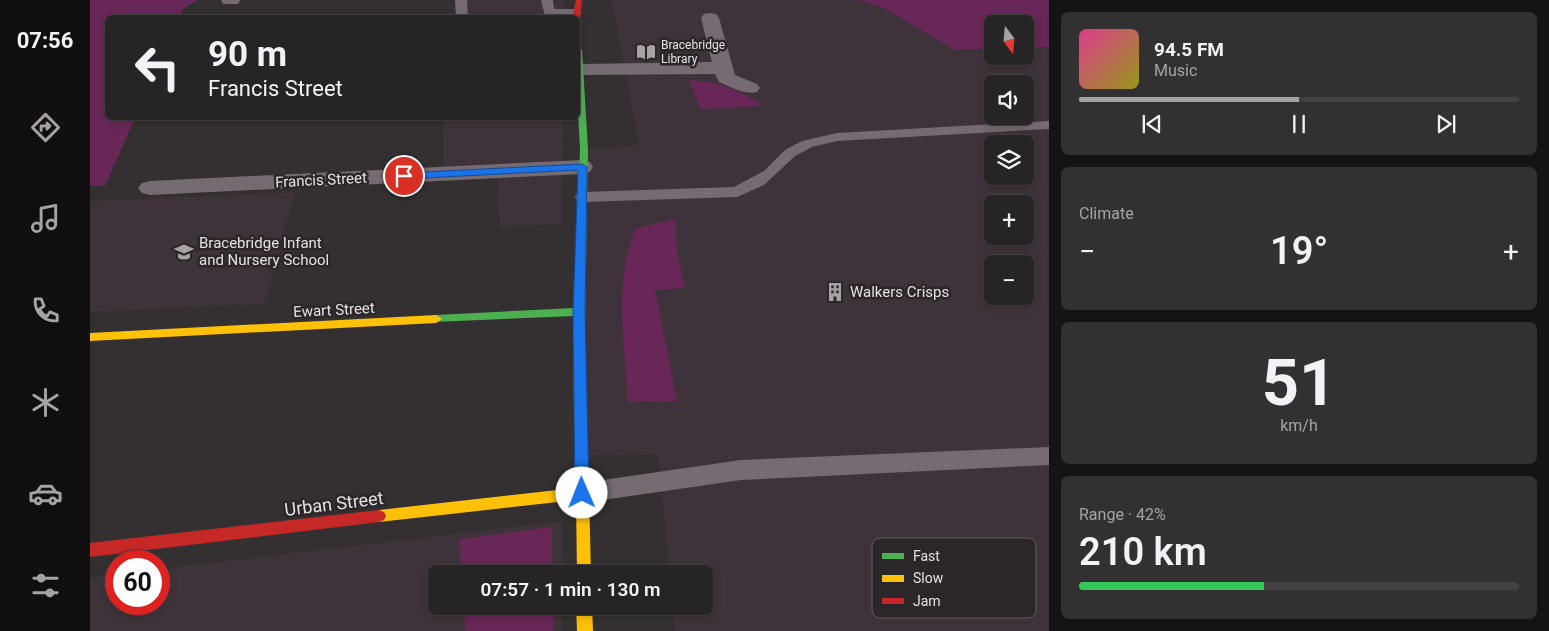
<!DOCTYPE html>
<html lang="en">
<head>
<meta charset="utf-8">
<style>
	body { margin:0; font-family:Roboto,sans-serif; background:#333032; color:#f1f3f6; height:100vh; display:flex; flex-direction:column; font-size:19px; white-space:nowrap }
	* { box-sizing:border-box; margin:0 }
	p { font-size:16px; color:#a4a4a7 }
	.icon { flex:none; width:28px; height:28px; fill:none; stroke:currentColor; stroke-width:2; stroke-linecap:round; stroke-linejoin:round }
	.map { position:relative; flex:1; overflow:hidden }
	.side { display:flex; flex-direction:column; gap:12px; padding:12px; background:#151415; width:500px }
	.side>* { flex:none }
	.top-card { position:absolute; left:15px; top:15px; width:475px; height:105px; border-radius:8px; box-shadow:0 2px 8px #0003,0 0 0 1px #434143; background:#272426; color:#f1f3f6; overflow:hidden }
	.needle { width:32px; rotate:164deg }
	.buttons { position:absolute; left:894px; top:15px; display:grid; gap:10px }
	.buttons a { display:grid; place-items:center; width:50px; height:50px; border-radius:8px; background:#272426; box-shadow:0 2px 8px #0003,0 0 0 1px #434143; font-size:25px }
	.speed { position:absolute; left:15px; top:550px; display:flex; gap:10px; font-size:25px; font-weight:700; text-align:center }
	.speed>* { display:grid; place-content:center; width:65px; height:65px; border-radius:50%; background:#272426; box-shadow:0 2px 8px #0003,0 0 0 1px #434143; line-height:1 }
	.speed .limit { border:8px solid #d22; background:#fff; color:#111 }
	.pin { position:absolute; display:grid; place-items:center; width:42px; height:42px; color:#fff; margin:-21px; border:2px solid #fff; border-radius:50%; box-shadow:0 1px 5px #0007 }
	.me { position:absolute; width:55px; margin:-28px; rotate:359deg; stroke-linejoin:round; filter:drop-shadow(0 0 4px #0008) }
	.turn { display:flex; align-items:center; gap:18px; height:105px; padding:0 20px; font-size:22px }
	.turn .icon { width:65px; height:65px; stroke-width:2.5 }
	.turn b { display:block; font-size:35px; line-height:42px }
	.big { font-size:38px; font-weight:600; line-height:1.1 }
	.side .tile { flex:1; display:flex; flex-direction:column; justify-content:center; gap:8px; min-width:0; padding:0 18px; border-radius:8px; background:#333032 }
	.side .dial { align-items:center; gap:0 }
	.dial b { font-size:65px; line-height:1 }
	.song { display:flex; align-items:center; gap:15px }
	.cover { width:60px; height:60px; border-radius:8px; background:linear-gradient(135deg,hsl(330 70% 55%),hsl(60 70% 35%)) }
	.played { height:5px; border-radius:2px; background:linear-gradient(90deg,#a7a3a5 50%,#434143 50%) }
	.keys { display:flex; justify-content:space-around; direction:ltr }
	.heat { display:flex; justify-content:space-between; align-items:center; font-size:28px; direction:ltr }
	.charge { height:8px; border-radius:4px; background:linear-gradient(90deg,#34c759 42%,#434143 0) }
	.trip { position:absolute; left:338px; top:565px; width:285px; height:50px; border-radius:8px; background:#272426; box-shadow:0 2px 8px #0003,0 0 0 1px #434143; font-weight:600; line-height:50px; text-align:center }
	main { display:flex; flex:1; min-height:0 }
	.tab-bar { display:flex; flex-direction:column; width:90px; justify-content:space-around; align-items:center; background:#100e0f; color:#a4a4a7 }
	.tab-bar .icon { width:35px; height:35px }
	.tab-bar .current { color:#a7a3a5 }
	.tab-bar b { font-size:22px; color:#f1f3f6 }
	.map>svg:first-child { display:block }
	.built { fill:#3e333a; fill-rule:evenodd }
	.green { fill:#682756 }
	.lines { fill:none; stroke-linecap:round; stroke-linejoin:round }
	.lane { fill:#766b73; fill-rule:evenodd }
	.street { fill:#766b73; fill-rule:evenodd }
	.fast { fill:#4caf50; fill-rule:evenodd }
	.slow { fill:#ffc107; fill-rule:evenodd }
	.jam { fill:#c62828; fill-rule:evenodd }
	.route { fill:#1a73e8; stroke:#114b97 }
	.labels { text-anchor:middle; stroke-width:5; stroke-linejoin:round; paint-order:stroke }
	.far-poi-label { font-size:12px; fill:#e5e1e3; stroke:#2b2629; text-anchor:start }
	.street-label { font-size:15px; fill:#e5e1e3; stroke:#2b2629 }
	.poi-label { font-size:15px; fill:#e5e1e3; stroke:#2b2629; text-anchor:start }
	.near-street-label { font-size:18px; fill:#e5e1e3; stroke:#2b2629 }
	.key { fill:#2b2629; stroke:#635e61; stroke-width:1 }
	.key-label { font-size:14px; fill:#e5e1e3 }
</style>
</head>
<body>
<main>
<nav class="tab-bar">
<b>07:56</b>
<svg class="icon current" aria-label="directions" viewBox="0 0 24 24"><path d="M12 3l9 9-9 9-9-9zM9 14v-3h6M13 9l2 2-2 2"/></svg>
<svg class="icon" aria-label="music" viewBox="0 0 24 24"><path d="M9 18V5l10-2v13"/><circle cx="6" cy="18" r="3"/><circle cx="16" cy="16" r="3"/></svg>
<svg class="icon" aria-label="phone" viewBox="0 0 24 24"><path d="M5 4h4l2 5-3 2q2 4 5 5l2-3 5 2v4C11 20 4 13 5 4z"/></svg>
<svg class="icon" aria-label="climate" viewBox="0 0 24 24"><path d="M12 3v18M4 7l16 10M4 17L20 7"/></svg>
<svg class="icon" aria-label="car" viewBox="0 0 24 24"><path d="M5 17H2v-5l4-1 3-4h7l3 4 3 1v5h-3M9 17h6M6 11h13"/><circle cx="7" cy="17" r="2"/><circle cx="17" cy="17" r="2"/></svg>
<svg class="icon" aria-label="filters" viewBox="0 0 24 24"><path d="M4 7h16M4 17h16"/><circle cx="9" cy="7" r="2"/><circle cx="15" cy="17" r="2"/></svg>
</nav>
<div class="map">
<svg width="959" height="631" viewBox="0 0 959 631">
	<rect width="100%" height="100%" fill="#343032"/>
	<g class="built">
		<polygon points="371,0 475,0 474,17 372,17"/>
		<path d="M 522,0 L 768,0 L 792,7 L 865,50 L 902,49 L 902,56 L 935,56 L 935,48 L 959,47 L 959,631 L 585,631 L 583,606 L 614,606 L 614,574 L 580,574 L 568,454 L 492,456 L 494,149 L 549,145 ZM 902,84 L 935,84 L 935,116 L 902,116 ZM 902,144 L 935,144 L 935,176 L 902,176 ZM 902,204 L 935,204 L 935,236 L 902,236 ZM 902,264 L 935,264 L 935,296 L 902,296 Z"/>
		<polygon points="353,118 473,118 471,224 409,227 408,171 353,174"/>
		<polygon points="205,192 174,304 0,312 0,201"/>
		<polygon points="472,521 472,574 346,574 346,606 471,606 471,631 0,631 0,578 26,575 26,604 69,604 69,569"/>
	</g>
	<g class="green">
		<polygon points="0,0 107,0 94,8 89,17 18,18 18,118 45,118 15,186 0,186"/>
		<polygon points="768,0 959,0 959,47 935,48 935,24 902,24 902,49 865,50 792,7"/>
		<path d="M 599,80 C 626,81 651,90 673,106 L 610,109 Z"/>
		<path d="M 585,219 L 587,252 L 595,288 L 565,290 L 587,401 L 538,402 C 535,344 523,285 545,229 Z"/>
		<polygon points="462,527 462,574 372,574 369,539"/>
		<polygon points="374,606 463,606 463,631 375,631"/>
	</g>
	<g class="lines">
		<g class="lane">
			<polygon points="365,0 377,0 378,18 366,18"/>
			<polygon points="451,0 463,0 464,9 486,9 492,13 486,17 455,16"/>
			<polygon points="959,121 959,129 747,141 722,147 705,156 674,185 647,197 493,202 487,201 485,197 487,193 493,192 644,187 674,171 695,150 712,141 747,133"/>
			<polygon points="959,447 959,465 651,480 492,503 484,500 481,493 484,486 492,483 651,460"/>
		</g>
		<g class="street">
			<polygon points="131,0 150,0 148,4 133,4"/>
			<path d="M 620,13 L 626,14 L 629,18 L 645,75 L 667,84 L 670,88 L 667,92 C 654,95 641,87 629,82 L 625,74 L 488,75 L 488,65 L 490,64 L 622,62 L 611,18 L 614,14 Z"/>
			<polygon points="492,160 500,162 503,167 500,172 492,174 60,195 52,193 48,188 52,183 60,181"/>
		</g>
		<polygon class="fast" points="488,48 492,50 498,149 495,329 493,332 485,332 483,329 484,316 342,322 340,319 342,316 346,315 484,308 490,149 488,112"/>
		<g class="slow">
			<polygon points="346,315 352,319 346,323 0,341 0,333"/>
			<polygon points="489,325 493,326 495,329 501,574 487,574 486,500 289,522 284,520 282,516 284,512 289,510 485,488 483,329 485,326"/>
			<polygon points="486,606 502,606 503,631 487,631"/>
		</g>
		<g class="jam">
			<polygon points="486,0 492,0 490,18 488,20 488,18 482,18"/>
			<polygon points="289,510 294,512 296,516 294,520 289,522 0,557 0,543"/>
		</g>
	</g>
	<polygon class="route" points="492,164 497,167 495,312 499,493 497,498 492,499 487,498 485,493 483,312 488,170 314,179 309,176 314,173"/>
	<defs>
		<g id="library-bare" transform="scale(1.5)"><path d="M-6-4Q-3-5.5-.7-3.5V5Q-3 3-6 4ZM6-4Q3-5.5 .7-3.5V5Q3 3 6 4Z" fill="#a7a3a5" stroke="#2b2629" stroke-width="2.5" paint-order="stroke"/></g>
		<g id="school-bare" transform="scale(1.5)"><path d="M0-5L7-2L0 1L-7-2ZM-4 1L0 2.5L4 1V4Q0 6-4 4Z" fill="#a7a3a5" stroke="#2b2629" stroke-width="2.5" paint-order="stroke"/></g>
		<g id="building-bare" transform="scale(1.5)"><path d="M-4-6H4V6H1V3H-1V6H-4ZM-2.5-4.3h1.7v1.8h-1.7ZM.8-4.3h1.7v1.8H.8ZM-2.5-1h1.7V.8h-1.7ZM.8-1h1.7V.8H.8Z" fill="#a7a3a5" stroke="#2b2629" stroke-width="2.5" paint-order="stroke"/></g>
	</defs>
	<g fill-rule="evenodd">
		<use href="#library-bare" x="556" y="52"/>
		<use href="#school-bare" x="94" y="252"/>
		<use href="#building-bare" x="745" y="292"/>
	</g>
	<g class="labels">
		<g class="far-poi-label">
			<text x="571" y="49">Bracebridge<tspan x="571" dy="14">Library</tspan></text>
		</g>
		<g class="street-label">
			<text transform="translate(231 180) rotate(-3)" y="5">Francis Street</text>
			<text transform="translate(244 310) rotate(-3)" y="5">Ewart Street</text>
		</g>
		<g class="poi-label">
			<text x="109" y="248">Bracebridge Infant<tspan x="109" dy="17">and Nursery School</tspan></text>
			<text x="760" y="297">Walkers Crisps</text>
		</g>
		<g class="near-street-label">
			<text transform="translate(244 504) rotate(-7)" y="6">Urban Street</text>
		</g>
	</g>
	<rect x="782" y="538" width="164" height="80" rx="8" class="key"/>
	<rect x="792" y="553" width="22" height="6" fill="#4caf50"/>
	<rect x="792" y="575" width="22" height="7" fill="#ffc107"/>
	<rect x="792" y="598" width="22" height="6" fill="#c62828"/>
	<g class="key-label">
		<text x="823" y="561">Fast</text>
		<text x="823" y="583">Slow</text>
		<text x="823" y="606">Jam</text>
	</g>
</svg>
<div class="buttons">
<a><svg class="needle" viewBox="-14 -14 28 28"><path d="M0-13l5 13h-10z" fill="#e53935"/><path d="M0 13l5-13h-10z" fill="#a4a4a7"/></svg></a>
<a><svg class="icon" aria-label="sound" viewBox="0 0 24 24"><path d="M4 9h4l5-4v14l-5-4H4zM17 9q2 3 0 6"/></svg></a>
<a><svg class="icon" aria-label="layers" viewBox="0 0 24 24"><path d="M12 4l9 5-9 5-9-5zM3 14l9 5 9-5"/></svg></a>
<a>+</a>
<a>−</a>
</div>
<div class="speed"><div class="limit">60</div></div>
<div class="pin" style="left:314px;top:176px;background:#d93025"><svg class="icon" aria-label="arrive" viewBox="0 0 24 24"><path d="M6 21V4h12l-3 4 3 4H6"/></svg></div>
<svg class="me" style="left:492px;top:493px" viewBox="-20 -20 40 40"><circle r="19" fill="#fff"/><path d="M0-13L10 11 0 6-10 11z" fill="#1a73e8"/></svg>
<div class="trip">07:57 · 1 min · 130 m</div>
<div class="top-card">
<div class="turn"><svg class="icon" aria-label="left" viewBox="0 0 24 24"><path d="M17 20v-9H6M10 6l-5 5 5 5"/></svg><div><b>90 m</b>Francis Street</div></div>
</div>
</div>
<section class="side">
<div class="tile">
<div class="song"><i class="cover"></i><div><b>94.5 FM</b><p>Music</p></div></div>
<div class="played"></div>
<div class="keys"><svg class="icon" aria-label="previous" viewBox="0 0 24 24"><path d="M18 5L8 12l10 7zM5 5v14"/></svg><svg class="icon" aria-label="pause" viewBox="0 0 24 24"><path d="M8 5v14M16 5v14"/></svg><svg class="icon" aria-label="next" viewBox="0 0 24 24"><path d="M6 5l10 7-10 7zM19 5v14"/></svg></div>
</div>
<div class="tile"><p>Climate</p>
<div class="heat"><a>−</a><b class="big">19°</b><a>+</a></div>
</div>
<div class="tile dial"><b>51</b><p>km/h</p></div>
<div class="tile"><p>Range · 42%</p><b class="big">210 km</b><div class="charge"></div></div>
</section>
</main>
</body>
</html>
